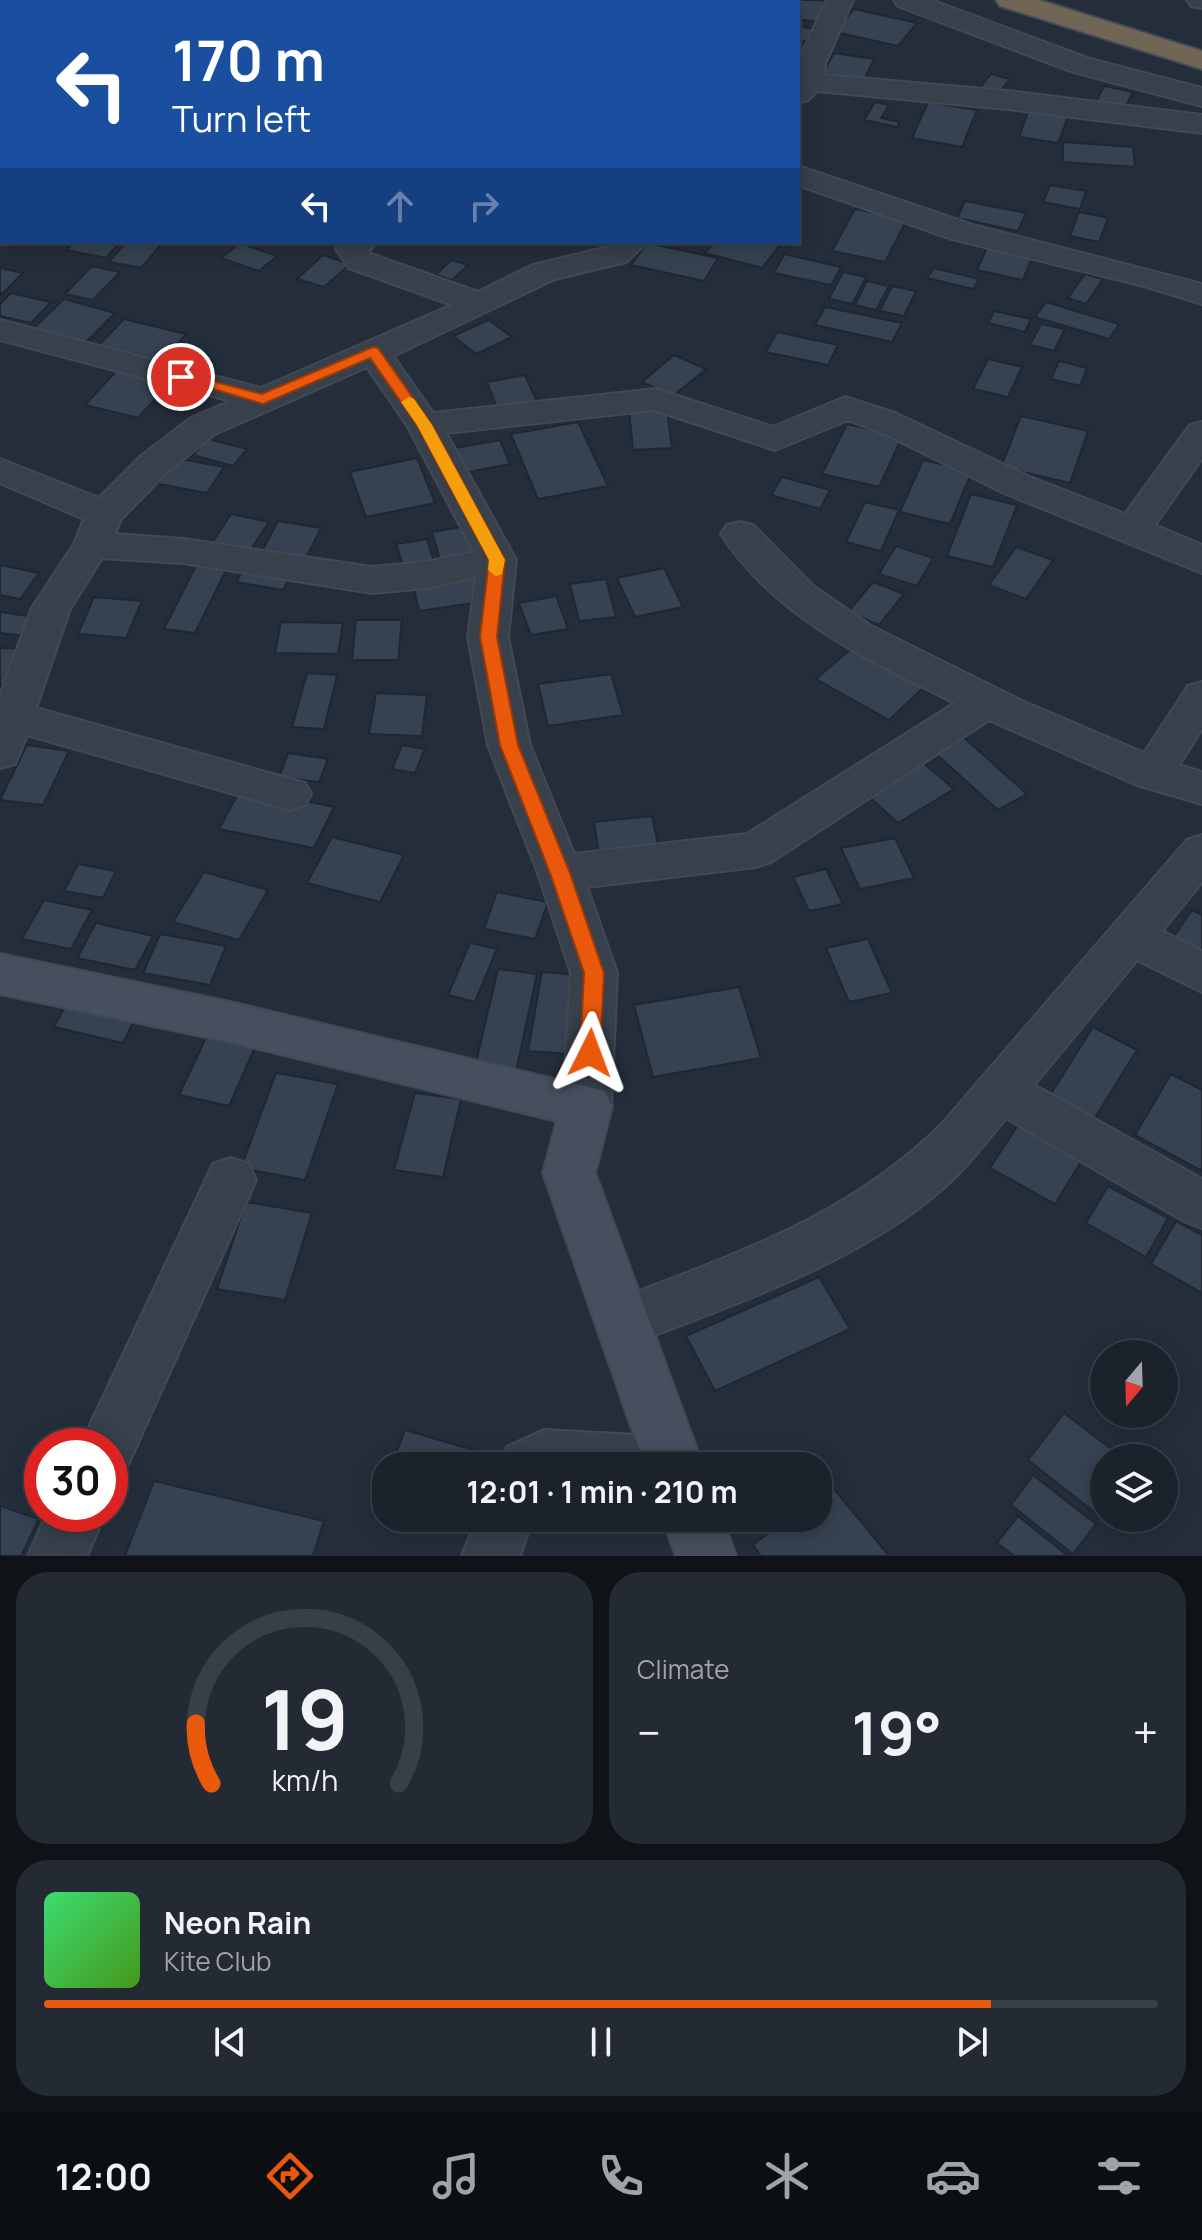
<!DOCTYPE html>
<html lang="en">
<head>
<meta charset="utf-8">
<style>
	body { margin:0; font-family:Manrope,sans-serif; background:#242a34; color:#f1f3f6; height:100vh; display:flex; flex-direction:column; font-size:30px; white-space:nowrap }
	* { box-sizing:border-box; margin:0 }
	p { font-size:26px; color:#a0a4a9 }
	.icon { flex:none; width:44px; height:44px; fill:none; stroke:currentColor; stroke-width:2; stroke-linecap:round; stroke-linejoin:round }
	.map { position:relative; height:1556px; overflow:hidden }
	.panel { display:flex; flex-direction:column; gap:16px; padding:16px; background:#0f1318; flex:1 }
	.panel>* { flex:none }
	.top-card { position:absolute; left:0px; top:0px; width:800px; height:244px; box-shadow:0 4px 20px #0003,0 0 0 2px #393f48; background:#1a4fa0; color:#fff; overflow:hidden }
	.needle { width:52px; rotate:199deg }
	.tools { position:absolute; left:1090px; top:1340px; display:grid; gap:16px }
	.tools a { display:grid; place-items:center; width:88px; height:88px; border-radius:50%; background:#1b222c; box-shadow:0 4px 20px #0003,0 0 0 2px #393f48; font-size:40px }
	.speed { position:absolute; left:24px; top:1428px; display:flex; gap:16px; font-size:40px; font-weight:700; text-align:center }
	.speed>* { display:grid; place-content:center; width:104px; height:104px; border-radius:50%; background:#1b222c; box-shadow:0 4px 20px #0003,0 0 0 2px #393f48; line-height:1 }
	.speed .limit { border:12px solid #d22; background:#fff; color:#111 }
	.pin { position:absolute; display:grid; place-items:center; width:68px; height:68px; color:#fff; margin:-34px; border:4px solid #fff; border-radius:50%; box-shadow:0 2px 8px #0007 }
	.me { position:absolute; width:88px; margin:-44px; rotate:3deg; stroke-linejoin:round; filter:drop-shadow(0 0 6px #0008) }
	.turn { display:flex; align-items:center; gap:28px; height:168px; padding:0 40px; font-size:36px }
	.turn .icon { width:104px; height:104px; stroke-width:2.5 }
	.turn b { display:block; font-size:56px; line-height:68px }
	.lanes { display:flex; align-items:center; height:76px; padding:0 40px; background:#0003; justify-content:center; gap:40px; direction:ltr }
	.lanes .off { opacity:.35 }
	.big { font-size:60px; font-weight:700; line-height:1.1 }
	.panel .tile { flex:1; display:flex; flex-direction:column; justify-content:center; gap:12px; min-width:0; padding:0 28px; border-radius:32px; background:#242a34 }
	.panel .dial { align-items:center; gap:0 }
	.dial svg { height:208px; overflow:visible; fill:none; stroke:#393f48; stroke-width:7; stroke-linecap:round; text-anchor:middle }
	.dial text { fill:#f1f3f6; stroke:none }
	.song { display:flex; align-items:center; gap:24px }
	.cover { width:96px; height:96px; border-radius:12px; background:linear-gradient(135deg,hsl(140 70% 55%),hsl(100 70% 35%)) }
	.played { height:8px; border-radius:4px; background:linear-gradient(90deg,#ea580c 85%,#393f48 85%) }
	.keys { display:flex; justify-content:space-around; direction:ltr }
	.heat { display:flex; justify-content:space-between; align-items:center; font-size:44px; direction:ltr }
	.panel .tiles { flex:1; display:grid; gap:16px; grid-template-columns:1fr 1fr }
	.tile:last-child { grid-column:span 2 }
	.trip { position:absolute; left:372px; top:1452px; width:460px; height:80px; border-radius:32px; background:#1b222c; box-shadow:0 4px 20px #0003,0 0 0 2px #393f48; font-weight:700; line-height:80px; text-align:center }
	.tab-bar { display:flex; height:128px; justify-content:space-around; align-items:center; background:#0b0e12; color:#a0a4a9 }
	.tab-bar .icon { width:56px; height:56px }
	.tab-bar .selected { color:#ea580c }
	.tab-bar b { font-size:36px; color:#f1f3f6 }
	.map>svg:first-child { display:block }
	.building { fill:#364252; stroke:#1f2732; stroke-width:2 }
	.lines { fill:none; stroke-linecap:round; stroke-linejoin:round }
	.street-casing { stroke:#414954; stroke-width:4 }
	.secondary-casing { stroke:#414954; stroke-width:4 }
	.highway-casing { stroke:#434b56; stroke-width:4 }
	.street { fill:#37404b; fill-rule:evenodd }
	.secondary { fill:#464f5e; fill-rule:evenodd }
	.highway { fill:#716555; fill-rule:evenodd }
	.route { fill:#ea580c; stroke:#983908; stroke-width:2 }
	.slow { fill:#f59e0b }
</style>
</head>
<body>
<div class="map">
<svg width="1202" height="1556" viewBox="0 0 1202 1556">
	<rect width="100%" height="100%" fill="#242e3b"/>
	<g class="building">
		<polygon points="781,0 819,0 835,3 822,23 798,19 798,2"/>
		<polygon points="854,9 917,23 898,46 835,32"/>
		<polygon points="798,26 820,30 812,42 798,40"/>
		<polygon points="834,53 874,59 864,80 823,73"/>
		<polygon points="991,74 1010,79 998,94 979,89"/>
		<polygon points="1104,86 1133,92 1125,108 1096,102"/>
		<polygon points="875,102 889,105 881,118 900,122 897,127 864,120"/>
		<polygon points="928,102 977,110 962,147 912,138"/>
		<polygon points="1030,107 1069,114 1058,143 1019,137"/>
		<polygon points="1063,142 1133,147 1135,167 1063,162"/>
		<polygon points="1050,185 1086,191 1080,209 1043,202"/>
		<polygon points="965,201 1026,213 1018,231 957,218"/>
		<polygon points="855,209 907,219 885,262 832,251"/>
		<polygon points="1079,212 1108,218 1099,242 1070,236"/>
		<polygon points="74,242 120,242 106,258 66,250"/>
		<polygon points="126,242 163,242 141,268 109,262"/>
		<polygon points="714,242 768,242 780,245 762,268 705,253"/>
		<polygon points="240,243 277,256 259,271 221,258"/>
		<polygon points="647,243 718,258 704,281 631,265"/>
		<polygon points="989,243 1034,252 1023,280 977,270"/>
		<polygon points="784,254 841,267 831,285 774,273"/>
		<polygon points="323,255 350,264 324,287 297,279"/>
		<polygon points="451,260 468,265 452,280 436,275"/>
		<polygon points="92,266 120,272 93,300 65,294"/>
		<polygon points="0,268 23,273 0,296"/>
		<polygon points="934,268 979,279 973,289 927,278"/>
		<polygon points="843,272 866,277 852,304 829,299"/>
		<polygon points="1085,274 1103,279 1086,304 1068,298"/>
		<polygon points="867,281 889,286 876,310 855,305"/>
		<polygon points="892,286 916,291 904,316 880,311"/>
		<polygon points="11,293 51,302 31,323 0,316 0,304"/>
		<polygon points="64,299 115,313 82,346 30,332"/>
		<polygon points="1046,302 1119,324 1109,339 1035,317"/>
		<polygon points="825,307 902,323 892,342 815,325"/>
		<polygon points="994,311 1031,319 1025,332 988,323"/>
		<polygon points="124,319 186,334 162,361 99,345"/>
		<polygon points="489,320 512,337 476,354 453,336"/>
		<polygon points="1041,324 1065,329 1054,351 1030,345"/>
		<polygon points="777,332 838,345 828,365 766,352"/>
		<polygon points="674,355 706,369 673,396 642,382"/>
		<polygon points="988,359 1022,367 1008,397 973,389"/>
		<polygon points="1059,361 1087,368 1080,386 1051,379"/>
		<polygon points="118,369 171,382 138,418 85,405"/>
		<polygon points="525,375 538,404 498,410 487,382"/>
		<polygon points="667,409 672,448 633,450 629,410"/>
		<polygon points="1021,416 1088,431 1070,483 1001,467"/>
		<polygon points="578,422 608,486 538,499 511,434"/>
		<polygon points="847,424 902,437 879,487 822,474"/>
		<polygon points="208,439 247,449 233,466 193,455"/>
		<polygon points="500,440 510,464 459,474 449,449"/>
		<polygon points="175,458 224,467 207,493 158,484"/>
		<polygon points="417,458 435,503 366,517 350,472"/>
		<polygon points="923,460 972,471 950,524 900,512"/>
		<polygon points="782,477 830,490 820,509 771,495"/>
		<polygon points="971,494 1017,505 993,567 947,556"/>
		<polygon points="865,502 899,510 881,551 846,542"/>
		<polygon points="231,514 269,522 250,551 212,543"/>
		<polygon points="278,521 321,528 305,560 261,553"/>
		<polygon points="467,526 477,556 441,563 432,532"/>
		<polygon points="427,539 435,566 405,571 396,544"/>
		<polygon points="896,546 933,558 917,586 879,574"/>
		<polygon points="1016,547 1053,560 1026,599 989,585"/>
		<polygon points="198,562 228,566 195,633 164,629"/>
		<polygon points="0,565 39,573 20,599 0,595"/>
		<polygon points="245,566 292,573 283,590 236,582"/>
		<polygon points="664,568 683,607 635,617 617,578"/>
		<polygon points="475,576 481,602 419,611 413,584"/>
		<polygon points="606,579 616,617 579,621 570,584"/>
		<polygon points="873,582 904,594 879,625 848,612"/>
		<polygon points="556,596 568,629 531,635 519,603"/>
		<polygon points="94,597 142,601 126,638 78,634"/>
		<polygon points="0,612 35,617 24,636 0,633"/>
		<polygon points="356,620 402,620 398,660 352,660"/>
		<polygon points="281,622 343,623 338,654 275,653"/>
		<polygon points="0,648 27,649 14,685 0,685"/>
		<polygon points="852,648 923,688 889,720 816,679"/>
		<polygon points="307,673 337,675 324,729 292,727"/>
		<polygon points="611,674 623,715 548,726 538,684"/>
		<polygon points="376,693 427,695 422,736 369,734"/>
		<polygon points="962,736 1027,794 998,810 934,752"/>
		<polygon points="27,745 69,751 43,805 0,800"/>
		<polygon points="402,745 425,749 415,773 392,769"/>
		<polygon points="288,753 328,759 319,782 279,777"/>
		<polygon points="921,761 954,789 898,823 866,794"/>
		<polygon points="241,788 334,807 314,848 219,829"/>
		<polygon points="652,816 660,854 600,861 594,822"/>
		<polygon points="332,837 404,855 380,902 307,883"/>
		<polygon points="895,838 914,878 860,889 841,848"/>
		<polygon points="78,864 116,871 103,898 64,891"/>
		<polygon points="826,869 843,904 809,911 793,877"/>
		<polygon points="204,872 268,890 239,940 173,922"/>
		<polygon points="497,892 548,902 535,939 484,929"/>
		<polygon points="44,900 92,910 71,949 22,939"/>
		<polygon points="1192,910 1202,915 1202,959 1170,942"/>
		<polygon points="96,923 153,936 135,970 77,958"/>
		<polygon points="160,934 226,946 210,985 143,973"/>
		<polygon points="868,939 892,993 849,1002 826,948"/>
		<polygon points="470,943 497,949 475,1002 448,995"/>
		<polygon points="498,969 537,974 515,1076 474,1071"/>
		<polygon points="542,972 581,975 569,1054 528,1051"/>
		<polygon points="739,987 761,1058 653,1077 634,1005"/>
		<polygon points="73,992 141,1006 123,1043 54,1027"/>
		<polygon points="211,1027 259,1038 229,1106 179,1095"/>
		<polygon points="1093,1027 1137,1050 1093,1121 1049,1097"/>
		<polygon points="276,1073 338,1084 305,1180 241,1168"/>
		<polygon points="1171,1074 1202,1090 1202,1171 1135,1135"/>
		<polygon points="415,1093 461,1099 443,1177 394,1170"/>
		<polygon points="1020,1122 1084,1157 1055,1204 990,1168"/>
		<polygon points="1108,1186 1168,1218 1146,1257 1086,1223"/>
		<polygon points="246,1202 312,1213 285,1300 217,1289"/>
		<polygon points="1176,1221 1202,1235 1202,1293 1151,1264"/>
		<polygon points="819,1277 850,1329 715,1391 686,1336"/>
		<polygon points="1064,1413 1123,1458 1104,1458 1104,1507 1098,1515 1028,1460"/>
		<polygon points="405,1430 511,1461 509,1466 391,1466"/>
		<polygon points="1033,1475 1096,1524 1073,1554 1011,1505"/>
		<polygon points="386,1479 386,1515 374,1511"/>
		<polygon points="154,1481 324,1521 313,1556 125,1556"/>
		<polygon points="830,1484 889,1556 761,1556 753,1545 787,1518 818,1518 818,1494"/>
		<polygon points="0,1506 39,1519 21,1556 0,1556"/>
		<polygon points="1018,1516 1068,1556 1014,1556 997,1543"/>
		<polygon points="398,1518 435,1518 432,1528"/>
	</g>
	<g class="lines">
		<g class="street-casing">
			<g id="street">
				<polygon points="827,0 853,0 825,64 824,75 1007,91 1202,115 1202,133 1007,109 817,91 808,100 798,103 798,62"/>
				<polygon points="894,0 931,0 1090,59 1202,88 1202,106 1070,71 898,6"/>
				<polygon points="1187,0 1202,0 1202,8 1191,6"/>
				<polygon points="798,166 973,225 1202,284 1202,304 1144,286 952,239 798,185"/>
				<path d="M 341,242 L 376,242 L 369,251 L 371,254 L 478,292 L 533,265 L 604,248 L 612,242 L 647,242 L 626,262 L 555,279 L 393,356 L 433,413 L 656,389 L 773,427 L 845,397 L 895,413 L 1030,477 L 1125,514 L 1190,425 L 1202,422 L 1202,458 L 1155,525 L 1202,545 L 1202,573 L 1004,493 L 889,436 L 848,420 L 775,450 L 654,410 L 446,433 L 516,560 L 508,637 L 530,745 L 574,854 L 747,834 L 955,703 C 870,661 774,617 721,534 L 727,525 L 740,522 L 753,525 L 813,586 L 871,626 L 1020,700 L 1144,753 L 1188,686 L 1202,682 L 1202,729 L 1179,765 L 1202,772 L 1202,804 L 1137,785 L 989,720 L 771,862 L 756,867 L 587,887 L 617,973 L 611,1106 L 604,1121 L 587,1127 L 570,1121 L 563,1106 L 571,973 L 538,873 L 488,745 L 468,637 L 476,577 L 426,588 L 372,593 L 183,563 L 102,558 L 70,609 L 36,708 L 305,783 L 311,794 L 305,805 L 290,810 L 27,735 L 15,764 L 0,768 L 0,696 L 32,608 L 74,544 L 84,519 L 0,483 L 0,459 L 99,498 L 141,456 L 191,418 L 231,401 L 0,340 L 0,320 L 261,388 L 452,305 L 349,268 L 336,249 ZM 367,367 L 407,425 L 474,552 L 426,562 L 372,567 L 183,539 L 115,534 L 121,519 L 167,472 L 215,434 Z"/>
				<path d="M 1202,835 L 1202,882 L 1162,931 L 1202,951 L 1202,992 L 1137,960 L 1034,1085 L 1202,1179 L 1202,1228 L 1184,1221 L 1006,1118 C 985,1143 965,1170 940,1191 C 856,1264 727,1307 623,1347 L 604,1339 L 597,1322 L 604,1305 C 729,1255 842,1222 941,1125 L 1187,840 Z"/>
				<polygon points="231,1158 249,1164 256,1180 128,1465 110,1472 110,1446 80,1446 213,1164"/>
				<polygon points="544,1430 674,1437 694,1445 702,1464 499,1466 507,1447"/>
				<polygon points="47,1514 105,1514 87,1556 28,1556"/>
				<polygon points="477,1518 533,1518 520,1556 462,1556"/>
			</g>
		</g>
		<g class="secondary-casing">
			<g id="secondary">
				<polygon points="0,954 230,1002 605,1091 612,1106 595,1173 703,1466 645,1466 543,1173 557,1121 230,1042 0,994"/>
				<polygon points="662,1518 722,1518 736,1556 676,1556"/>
			</g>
		</g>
		<g class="highway-casing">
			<polygon id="highway" points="996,0 1039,0 1202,51 1202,69 1000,6"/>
		</g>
		<use href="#street" class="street"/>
		<use href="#secondary" class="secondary"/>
		<use href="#highway" class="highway"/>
	</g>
	<polygon class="route" points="373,347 378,348 432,425 505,560 497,637 518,745 570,873 604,973 600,1053 597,1059 590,1061 583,1059 580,1053 584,973 550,873 500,745 480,637 489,560 417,425 370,358 263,404 174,377 181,373 262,394"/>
	<polygon class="slow" points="409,397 414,399 432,425 505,560 502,574 496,576 488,570 489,560 417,425 401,402"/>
</svg>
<div class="tools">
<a><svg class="needle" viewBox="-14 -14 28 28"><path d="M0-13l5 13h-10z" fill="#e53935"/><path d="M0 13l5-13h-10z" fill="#a0a4a9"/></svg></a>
<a><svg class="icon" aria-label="layers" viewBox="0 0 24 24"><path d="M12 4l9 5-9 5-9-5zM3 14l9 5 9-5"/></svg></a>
</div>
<div class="speed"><div class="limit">30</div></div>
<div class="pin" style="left:181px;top:377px;background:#d93025"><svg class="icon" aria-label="arrive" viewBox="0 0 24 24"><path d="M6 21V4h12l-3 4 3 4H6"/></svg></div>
<svg class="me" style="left:590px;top:1053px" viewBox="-20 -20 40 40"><path d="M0-17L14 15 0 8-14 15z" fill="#ea580c" stroke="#fff" stroke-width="4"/></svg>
<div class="trip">12:01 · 1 min · 210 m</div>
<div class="top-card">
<div class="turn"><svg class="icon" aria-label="left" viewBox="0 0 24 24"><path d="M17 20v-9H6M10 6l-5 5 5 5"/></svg><div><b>170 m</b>Turn left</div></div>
<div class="lanes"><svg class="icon" aria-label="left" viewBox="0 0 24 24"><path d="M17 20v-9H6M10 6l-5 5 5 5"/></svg><svg class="icon off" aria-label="ahead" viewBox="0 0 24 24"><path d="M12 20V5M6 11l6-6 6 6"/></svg><svg class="icon off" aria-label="right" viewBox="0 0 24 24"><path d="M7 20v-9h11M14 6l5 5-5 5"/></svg></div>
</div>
</div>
<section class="panel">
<div class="tiles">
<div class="tile dial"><svg viewBox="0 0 100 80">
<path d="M14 69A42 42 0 1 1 86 69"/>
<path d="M14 69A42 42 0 0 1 8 46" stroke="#ea580c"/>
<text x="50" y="56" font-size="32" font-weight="700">19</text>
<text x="50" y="72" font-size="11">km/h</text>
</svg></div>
<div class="tile"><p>Climate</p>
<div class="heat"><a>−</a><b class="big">19°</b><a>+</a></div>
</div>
<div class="tile">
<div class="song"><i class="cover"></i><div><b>Neon Rain</b><p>Kite Club</p></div></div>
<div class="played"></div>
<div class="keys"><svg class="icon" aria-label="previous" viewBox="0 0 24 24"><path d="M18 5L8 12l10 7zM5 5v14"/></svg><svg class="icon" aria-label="pause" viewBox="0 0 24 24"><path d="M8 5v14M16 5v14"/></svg><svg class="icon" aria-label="next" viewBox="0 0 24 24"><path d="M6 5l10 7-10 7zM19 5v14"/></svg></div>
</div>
</div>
</section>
<nav class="tab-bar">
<b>12:00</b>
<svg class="icon selected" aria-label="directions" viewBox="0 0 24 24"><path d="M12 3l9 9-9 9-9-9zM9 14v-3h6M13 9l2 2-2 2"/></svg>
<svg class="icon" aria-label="music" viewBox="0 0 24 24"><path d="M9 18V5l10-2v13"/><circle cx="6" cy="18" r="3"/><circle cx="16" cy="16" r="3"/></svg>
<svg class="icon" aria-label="phone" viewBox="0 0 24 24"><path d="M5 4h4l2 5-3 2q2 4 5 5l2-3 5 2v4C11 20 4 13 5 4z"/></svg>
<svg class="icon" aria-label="climate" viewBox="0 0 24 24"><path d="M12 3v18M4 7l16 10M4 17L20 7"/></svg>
<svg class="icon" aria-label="car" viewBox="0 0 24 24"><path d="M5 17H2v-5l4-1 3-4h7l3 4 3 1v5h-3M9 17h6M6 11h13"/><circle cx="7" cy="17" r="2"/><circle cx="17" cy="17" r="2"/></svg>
<svg class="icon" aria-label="filters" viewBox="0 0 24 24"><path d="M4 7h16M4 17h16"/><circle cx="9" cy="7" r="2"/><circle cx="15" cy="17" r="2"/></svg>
</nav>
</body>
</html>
